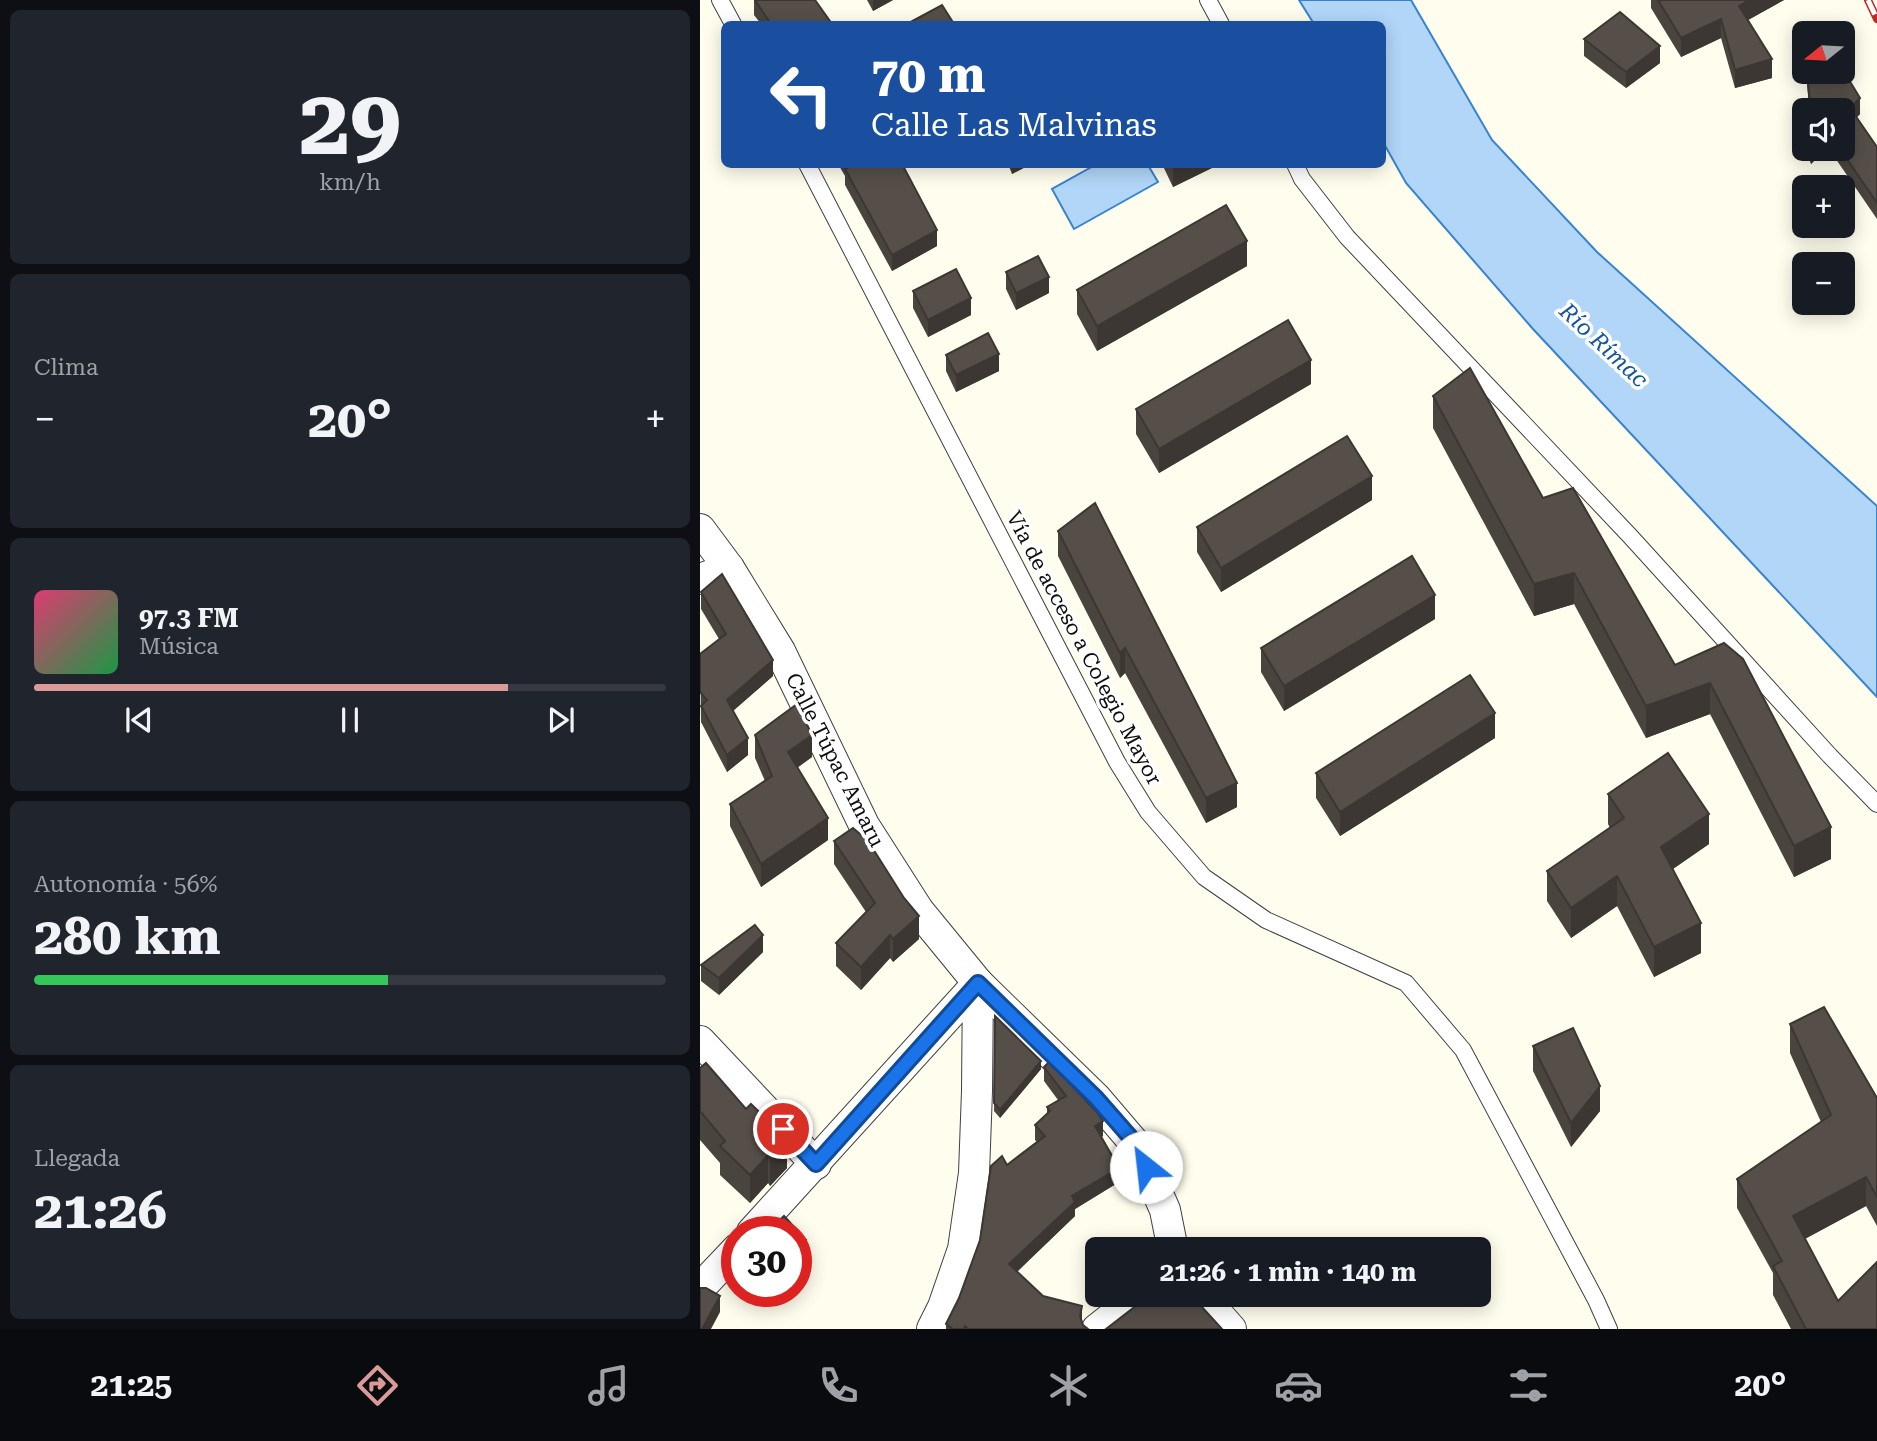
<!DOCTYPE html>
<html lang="es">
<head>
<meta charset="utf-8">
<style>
	body { margin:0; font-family:"Roboto Serif",serif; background:#20242c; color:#f1f3f6; height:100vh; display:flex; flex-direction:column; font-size:26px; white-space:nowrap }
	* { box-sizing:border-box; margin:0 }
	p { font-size:23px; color:#9ea1a6 }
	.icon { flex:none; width:38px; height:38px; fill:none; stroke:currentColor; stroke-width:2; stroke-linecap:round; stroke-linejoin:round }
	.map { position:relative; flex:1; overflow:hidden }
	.side { display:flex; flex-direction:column; gap:10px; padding:10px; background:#0d0f14; width:700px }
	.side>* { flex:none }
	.hud { position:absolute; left:21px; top:21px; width:665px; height:147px; border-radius:10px; box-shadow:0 4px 18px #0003; background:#1a4fa0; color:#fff; overflow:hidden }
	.needle { width:46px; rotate:252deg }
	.tools { position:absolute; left:1092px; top:21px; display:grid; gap:14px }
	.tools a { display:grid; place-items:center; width:63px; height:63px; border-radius:10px; background:#171b24; box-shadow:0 4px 18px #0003; font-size:35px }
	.speed { position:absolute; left:21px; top:1216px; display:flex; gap:14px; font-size:35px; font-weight:700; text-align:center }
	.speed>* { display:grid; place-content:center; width:91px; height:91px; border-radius:50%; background:#171b24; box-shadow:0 4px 18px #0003; line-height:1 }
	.speed .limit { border:10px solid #d22; background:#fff; color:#111 }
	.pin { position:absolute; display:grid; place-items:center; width:60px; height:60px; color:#fff; margin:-30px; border:4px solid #fff; border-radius:50%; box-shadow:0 2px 7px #0007 }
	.me { position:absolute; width:77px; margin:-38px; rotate:331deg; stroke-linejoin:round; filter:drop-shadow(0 0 5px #0008) }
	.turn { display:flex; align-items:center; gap:24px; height:147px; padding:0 35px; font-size:32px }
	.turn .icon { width:91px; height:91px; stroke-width:2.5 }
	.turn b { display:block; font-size:49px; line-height:60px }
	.big { font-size:52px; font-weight:700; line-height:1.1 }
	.side .card { flex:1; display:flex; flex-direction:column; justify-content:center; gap:10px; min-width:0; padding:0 24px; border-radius:10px; background:#20242c }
	.side .dial { align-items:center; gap:0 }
	.dial b { font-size:91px; line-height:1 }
	.song { display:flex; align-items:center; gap:21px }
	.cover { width:84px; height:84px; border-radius:10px; background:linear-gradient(135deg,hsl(340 70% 55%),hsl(140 70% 35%)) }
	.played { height:7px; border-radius:4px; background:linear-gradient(90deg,#db9997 75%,#363941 75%) }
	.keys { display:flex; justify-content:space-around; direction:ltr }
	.heat { display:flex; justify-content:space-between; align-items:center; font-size:38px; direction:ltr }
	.charge { height:10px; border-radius:5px; background:linear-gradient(90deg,#34c759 56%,#363941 0) }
	.trip { position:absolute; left:385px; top:1237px; width:406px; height:70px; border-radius:10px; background:#171b24; box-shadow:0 4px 18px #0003; font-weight:700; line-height:70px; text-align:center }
	.tab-bar { display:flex; height:112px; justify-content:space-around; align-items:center; background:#090b0e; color:#9ea1a6 }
	.tab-bar .icon { width:49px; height:49px }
	.tab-bar .current { color:#db9997 }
	.tab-bar b { font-size:32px; color:#f1f3f6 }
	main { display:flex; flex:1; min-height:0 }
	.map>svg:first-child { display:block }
	.water { fill:#b1d6f8; stroke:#3683d1; stroke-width:2 }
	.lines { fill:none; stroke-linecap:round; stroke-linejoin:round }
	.service-casing { stroke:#404040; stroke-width:18 }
	.minor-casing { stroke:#404040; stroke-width:32 }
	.service { stroke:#fff; stroke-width:16 }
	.minor { stroke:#fff; stroke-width:30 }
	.rail-casing { stroke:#c12a22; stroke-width:8 }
	.rail { stroke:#fff; stroke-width:5; stroke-dasharray:16; stroke-linecap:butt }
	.wall { fill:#4a443f }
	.shaded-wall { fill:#3c3733 }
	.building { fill:#564f49; stroke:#3c3733; stroke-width:2 }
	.route-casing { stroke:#114b97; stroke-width:18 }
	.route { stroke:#1a73e8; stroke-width:12 }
	.labels { text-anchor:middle; stroke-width:7; stroke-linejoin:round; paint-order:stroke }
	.street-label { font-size:21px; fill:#0d0d0d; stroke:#fff }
	.water-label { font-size:23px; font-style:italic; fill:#1355a2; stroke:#fff }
</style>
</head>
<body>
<main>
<section class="side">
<div class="card dial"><b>29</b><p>km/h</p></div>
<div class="card"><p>Clima</p>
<div class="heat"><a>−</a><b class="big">20°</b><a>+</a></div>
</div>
<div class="card">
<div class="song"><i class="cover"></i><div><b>97.3 FM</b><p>Música</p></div></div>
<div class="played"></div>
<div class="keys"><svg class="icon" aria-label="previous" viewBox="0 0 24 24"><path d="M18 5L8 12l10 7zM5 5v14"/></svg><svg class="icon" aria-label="pause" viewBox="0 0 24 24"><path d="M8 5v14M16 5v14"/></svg><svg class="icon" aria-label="next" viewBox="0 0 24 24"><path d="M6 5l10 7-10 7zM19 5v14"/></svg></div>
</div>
<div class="card"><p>Autonomía · 56%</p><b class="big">280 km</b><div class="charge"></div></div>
<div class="card"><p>Llegada</p><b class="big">21:26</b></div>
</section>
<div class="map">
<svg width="1177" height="1329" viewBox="0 0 1177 1329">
	<rect width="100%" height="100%" fill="#fffded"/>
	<g class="water">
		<polygon points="599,0 711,0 792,140 897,252 1177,506 1177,697 833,329 706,183 683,142 682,24 614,24"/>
		<polygon points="397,164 448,165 458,182 374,229 352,189"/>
	</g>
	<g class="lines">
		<g class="service-casing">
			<g id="service">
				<polyline points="20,0 33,24"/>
				<polyline points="508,0 521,24"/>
				<polyline points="107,164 417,762 448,812 504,877 566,920 706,983 763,1050 896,1300 909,1329"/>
				<polyline points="595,164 602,179 647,237 930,536 1130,756 1177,804"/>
			</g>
		</g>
		<g class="minor-casing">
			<g id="minor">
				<polyline points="0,529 29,568 80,651 164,825 219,911 278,983 396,1098 437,1146 465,1210 473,1250"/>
				<polyline points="0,579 29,568"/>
				<polyline points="0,1041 116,1164"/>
				<polyline points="52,1232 278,983"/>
				<polyline points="0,1288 37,1249"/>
				<polyline points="501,1295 531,1329"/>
				<polyline points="232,1329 243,1307 263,1249 274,1173 277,1091 278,983"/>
				<polyline points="397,1329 440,1295"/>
			</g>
		</g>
		<use href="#service" class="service"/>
		<use href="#minor" class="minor"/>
		<g class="rail-casing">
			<polyline id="rail" points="1168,0 1177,19"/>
		</g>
		<use href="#rail" class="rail"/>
	</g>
	<g class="wall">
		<polygon points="54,0 115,0 132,24 61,24 54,15"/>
		<polygon points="167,0 193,0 173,11"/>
		<polygon points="951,0 1084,0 1048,20 1072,78 1035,88 1021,38 981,57 951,8"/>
		<polygon points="884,39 960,63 926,88 884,56"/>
		<polygon points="1106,72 1143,72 1160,114 1157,117 1177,147 1177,219 1129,149 1143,149 1109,107"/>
		<polygon points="1104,115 1104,146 1100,136 1100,121"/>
		<polygon points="1105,149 1126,149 1111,164"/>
		<polygon points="138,164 202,164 237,246 192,271 145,185 145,176"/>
		<polygon points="308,164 331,164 312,174"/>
		<polygon points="462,164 520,164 473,187"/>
		<polygon points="547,266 397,351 377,314 377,290"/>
		<polygon points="306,272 349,293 316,310 306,289"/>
		<polygon points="213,291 271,315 228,337 213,308"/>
		<polygon points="246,355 299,371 256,392 246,371"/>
		<polygon points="611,384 459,473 436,434 436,409"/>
		<polygon points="733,396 843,498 975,665 1024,643 1131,859 1094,877 1010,714 946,738 874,604 834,616 733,428"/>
		<polygon points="672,500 521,592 497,552 497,527"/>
		<polygon points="358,531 537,807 506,823 425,673 420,678 358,556"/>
		<polygon points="1,592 73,676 33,711 48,755 27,772 1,722 0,654 19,639 1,609"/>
		<polygon points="735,619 584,711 561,672 561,648"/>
		<polygon points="55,735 112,757 97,768 128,840 61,887 30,826 30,804 65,781 55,758"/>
		<polygon points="795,738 640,836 616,798 616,773"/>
		<polygon points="908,794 1009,844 973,869 1001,953 954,977 917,906 871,938 847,901 847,871 910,828 908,824"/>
		<polygon points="134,841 204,898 219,939 193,962 190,958 161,990 136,966 136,943 166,912 134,864"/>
		<polygon points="63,952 19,995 1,981 1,965"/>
		<polygon points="295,1016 341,1069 300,1118 294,1111"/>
		<polygon points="1090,1024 1177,1098 1177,1226 1166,1206 1105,1239 1138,1301 1177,1329 1091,1329 1073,1295 1073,1273 1037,1208 1037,1179 1121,1122 1090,1053"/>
		<polygon points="833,1046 900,1111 871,1147 833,1071"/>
		<polygon points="344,1067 403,1136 401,1137 419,1182 375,1209 375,1216 317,1272 343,1296 382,1320 383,1325 388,1329 246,1329 246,1324 259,1298 307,1165 337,1142 335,1140 335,1125 347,1114 347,1107 358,1100 344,1081"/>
		<polygon points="0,1068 87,1168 70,1186 68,1183 50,1203 20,1175 20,1163 0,1140"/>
	</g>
	<g class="shaded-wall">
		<polygon points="173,0 193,0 173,11"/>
		<polygon points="1049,0 1084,0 1039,25 1039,6"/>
		<polygon points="1021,19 1021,38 981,57 981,38"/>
		<polygon points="960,46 960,63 926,88 926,72"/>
		<polygon points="1072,59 1072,78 1035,88 1035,70"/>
		<polygon points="1160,98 1160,114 1150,124 1150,108"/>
		<polygon points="1111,149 1126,149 1111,164"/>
		<polygon points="312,164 331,164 312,174"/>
		<polygon points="473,164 520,164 473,187"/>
		<polygon points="237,230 237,246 192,271 192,255"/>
		<polygon points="547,241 547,266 397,351 397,326"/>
		<polygon points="349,277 349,293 316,310 316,293"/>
		<polygon points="271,298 271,315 228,337 228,320"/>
		<polygon points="299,354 299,371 256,392 256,375"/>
		<polygon points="611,360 611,384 459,473 459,449"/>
		<polygon points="672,476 672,500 521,592 521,568"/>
		<polygon points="874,573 874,604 834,616 834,584"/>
		<polygon points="735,595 735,619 584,711 584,686"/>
		<polygon points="425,648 425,673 420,678 420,653"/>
		<polygon points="73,660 73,676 27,716 27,700"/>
		<polygon points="1010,683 1010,714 946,738 946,706"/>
		<polygon points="795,713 795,738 640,836 640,812"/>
		<polygon points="112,735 112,757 88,774 88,752"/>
		<polygon points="48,738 48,755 27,772 27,755"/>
		<polygon points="537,783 537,807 506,823 506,798"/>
		<polygon points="1009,814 1009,844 961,877 961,847"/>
		<polygon points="128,818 128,840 61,887 61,864"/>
		<polygon points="1131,827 1131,859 1094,877 1094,846"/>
		<polygon points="917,876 917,906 871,938 871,908"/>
		<polygon points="219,916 219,939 193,962 193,939"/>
		<polygon points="1001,923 1001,953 954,977 954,947"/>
		<polygon points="63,935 63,952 19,995 19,978"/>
		<polygon points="190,935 190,958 161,990 161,967"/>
		<polygon points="341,1061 341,1069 300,1118 300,1110"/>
		<polygon points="900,1086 900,1111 871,1147 871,1123"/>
		<polygon points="403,1121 403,1136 395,1141 395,1126"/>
		<polygon points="87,1139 87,1168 70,1186 70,1157"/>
		<polygon points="68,1155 68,1183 50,1203 50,1175"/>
		<polygon points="419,1168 419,1182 375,1209 375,1216 309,1279 309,1264 372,1196"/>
		<polygon points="1166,1177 1166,1206 1093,1245 1093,1216"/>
		<polygon points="106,1240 106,1257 96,1273 96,1257"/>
		<polygon points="20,1296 20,1312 11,1329 2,1329"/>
		<polygon points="382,1306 382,1320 380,1329 380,1316"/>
	</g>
	<g class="building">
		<polygon points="55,0 115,0 132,24 71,24"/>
		<polygon points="958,0 1049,0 1039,6 1072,59 1035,70 1021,19 981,38"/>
		<polygon points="242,5 254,24 207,24"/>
		<polygon points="920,12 960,46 926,72 884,39"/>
		<polygon points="1143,70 1160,98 1150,108 1177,147 1177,203 1140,149 1143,149 1143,110 1107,110 1110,105 1107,72 1143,72"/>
		<polygon points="1104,115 1104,131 1100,121"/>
		<polygon points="147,164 202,164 237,230 192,255 145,169 149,167"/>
		<polygon points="526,205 547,241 397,326 377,290"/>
		<polygon points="338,256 349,277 316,293 306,272"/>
		<polygon points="256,269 271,298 228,320 213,291"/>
		<polygon points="588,320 611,360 459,449 436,409"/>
		<polygon points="288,333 299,354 256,375 246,355"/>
		<polygon points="770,368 843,498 873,488 975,665 1024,643 1043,659 1131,827 1094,846 1010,683 946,706 874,573 834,584 733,396"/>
		<polygon points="647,436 672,476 521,568 497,527"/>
		<polygon points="395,503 537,783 506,798 425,648 420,653 358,531"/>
		<polygon points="712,556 735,595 584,686 561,648"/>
		<polygon points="22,574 73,660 27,700 48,738 27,755 1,706 7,700 0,692 0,654 26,634 1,592"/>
		<polygon points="770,675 795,713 640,812 616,773"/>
		<polygon points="97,704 112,735 88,752 128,818 61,864 30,804 72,776 55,735"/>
		<polygon points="968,753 1009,814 961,847 1001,923 954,947 917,876 871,908 847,871 924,818 908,794"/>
		<polygon points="153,828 168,841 204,898 219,916 193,939 190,935 161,967 136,943 175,903 134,841"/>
		<polygon points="55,925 63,935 19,978 1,965"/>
		<polygon points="1124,1007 1177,1098 1177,1197 1166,1177 1093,1216 1138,1301 1177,1262 1177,1329 1106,1329 1073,1266 1082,1261 1037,1179 1131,1115 1090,1024"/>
		<polygon points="295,1016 341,1061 300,1110 294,1103"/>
		<polygon points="873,1028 900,1086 871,1123 833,1046"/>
		<polygon points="349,1062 396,1111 403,1121 395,1126 419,1168 372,1196 375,1202 309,1264 343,1296 382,1306 380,1316 383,1325 388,1329 268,1329 265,1326 264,1329 253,1329 246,1324 259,1298 280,1240 291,1166 302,1156 307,1165 345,1136 335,1125 350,1111 347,1107 366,1096 344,1067"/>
		<polygon points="6,1063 46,1109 51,1104 87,1139 70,1157 68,1155 50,1175 20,1146 25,1141 0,1111 0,1068"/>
		<polygon points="84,1216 106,1240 96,1257 96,1232 67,1232"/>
		<polygon points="0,1288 6,1288 20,1296 2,1329 0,1329"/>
		<polygon points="450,1295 491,1295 522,1329 406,1329"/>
	</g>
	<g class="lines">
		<g class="route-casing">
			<polyline id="route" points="83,1129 116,1164 278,983 396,1098 438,1146 446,1167"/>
		</g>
		<use href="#route" class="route"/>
	</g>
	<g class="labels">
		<g class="street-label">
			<text transform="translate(384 648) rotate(62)" y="7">Vía de acceso a Colegio Mayor</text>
			<text transform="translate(135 760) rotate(63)" y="7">Calle Túpac Amaru</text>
		</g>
		<g class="water-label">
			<text transform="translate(904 345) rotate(43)" y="8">Río Rímac</text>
		</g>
	</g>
</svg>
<div class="tools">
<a><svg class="needle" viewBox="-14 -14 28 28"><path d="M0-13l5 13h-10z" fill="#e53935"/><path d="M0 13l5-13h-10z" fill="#9ea1a6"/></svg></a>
<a><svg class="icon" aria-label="sound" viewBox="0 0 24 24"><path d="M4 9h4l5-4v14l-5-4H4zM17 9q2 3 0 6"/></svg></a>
<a>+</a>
<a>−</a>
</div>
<div class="speed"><div class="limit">30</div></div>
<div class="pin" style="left:83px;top:1129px;background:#d93025"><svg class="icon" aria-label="arrive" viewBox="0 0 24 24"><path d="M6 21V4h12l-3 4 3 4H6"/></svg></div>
<svg class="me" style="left:446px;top:1167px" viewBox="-20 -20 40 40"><circle r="19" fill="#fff"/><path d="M0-13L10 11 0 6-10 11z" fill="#1a73e8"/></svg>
<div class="trip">21:26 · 1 min · 140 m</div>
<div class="hud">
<div class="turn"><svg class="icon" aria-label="left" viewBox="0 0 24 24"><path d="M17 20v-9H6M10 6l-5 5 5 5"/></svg><div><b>70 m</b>Calle Las Malvinas</div></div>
</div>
</div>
</main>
<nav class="tab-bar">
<b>21:25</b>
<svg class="icon current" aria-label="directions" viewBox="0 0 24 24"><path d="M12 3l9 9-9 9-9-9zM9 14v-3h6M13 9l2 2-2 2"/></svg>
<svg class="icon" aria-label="music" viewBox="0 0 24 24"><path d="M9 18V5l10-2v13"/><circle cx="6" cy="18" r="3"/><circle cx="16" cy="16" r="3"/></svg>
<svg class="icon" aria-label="phone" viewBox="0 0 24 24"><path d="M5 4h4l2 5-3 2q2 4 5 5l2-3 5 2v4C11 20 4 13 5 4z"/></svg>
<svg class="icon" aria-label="climate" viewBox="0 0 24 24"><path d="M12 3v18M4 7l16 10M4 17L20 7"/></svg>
<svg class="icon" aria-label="car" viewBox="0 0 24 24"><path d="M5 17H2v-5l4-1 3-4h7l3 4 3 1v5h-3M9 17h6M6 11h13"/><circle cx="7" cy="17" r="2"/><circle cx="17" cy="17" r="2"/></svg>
<svg class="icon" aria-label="filters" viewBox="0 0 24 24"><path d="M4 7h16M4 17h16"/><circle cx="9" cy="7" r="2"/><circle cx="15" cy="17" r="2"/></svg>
<b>20°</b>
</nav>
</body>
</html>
